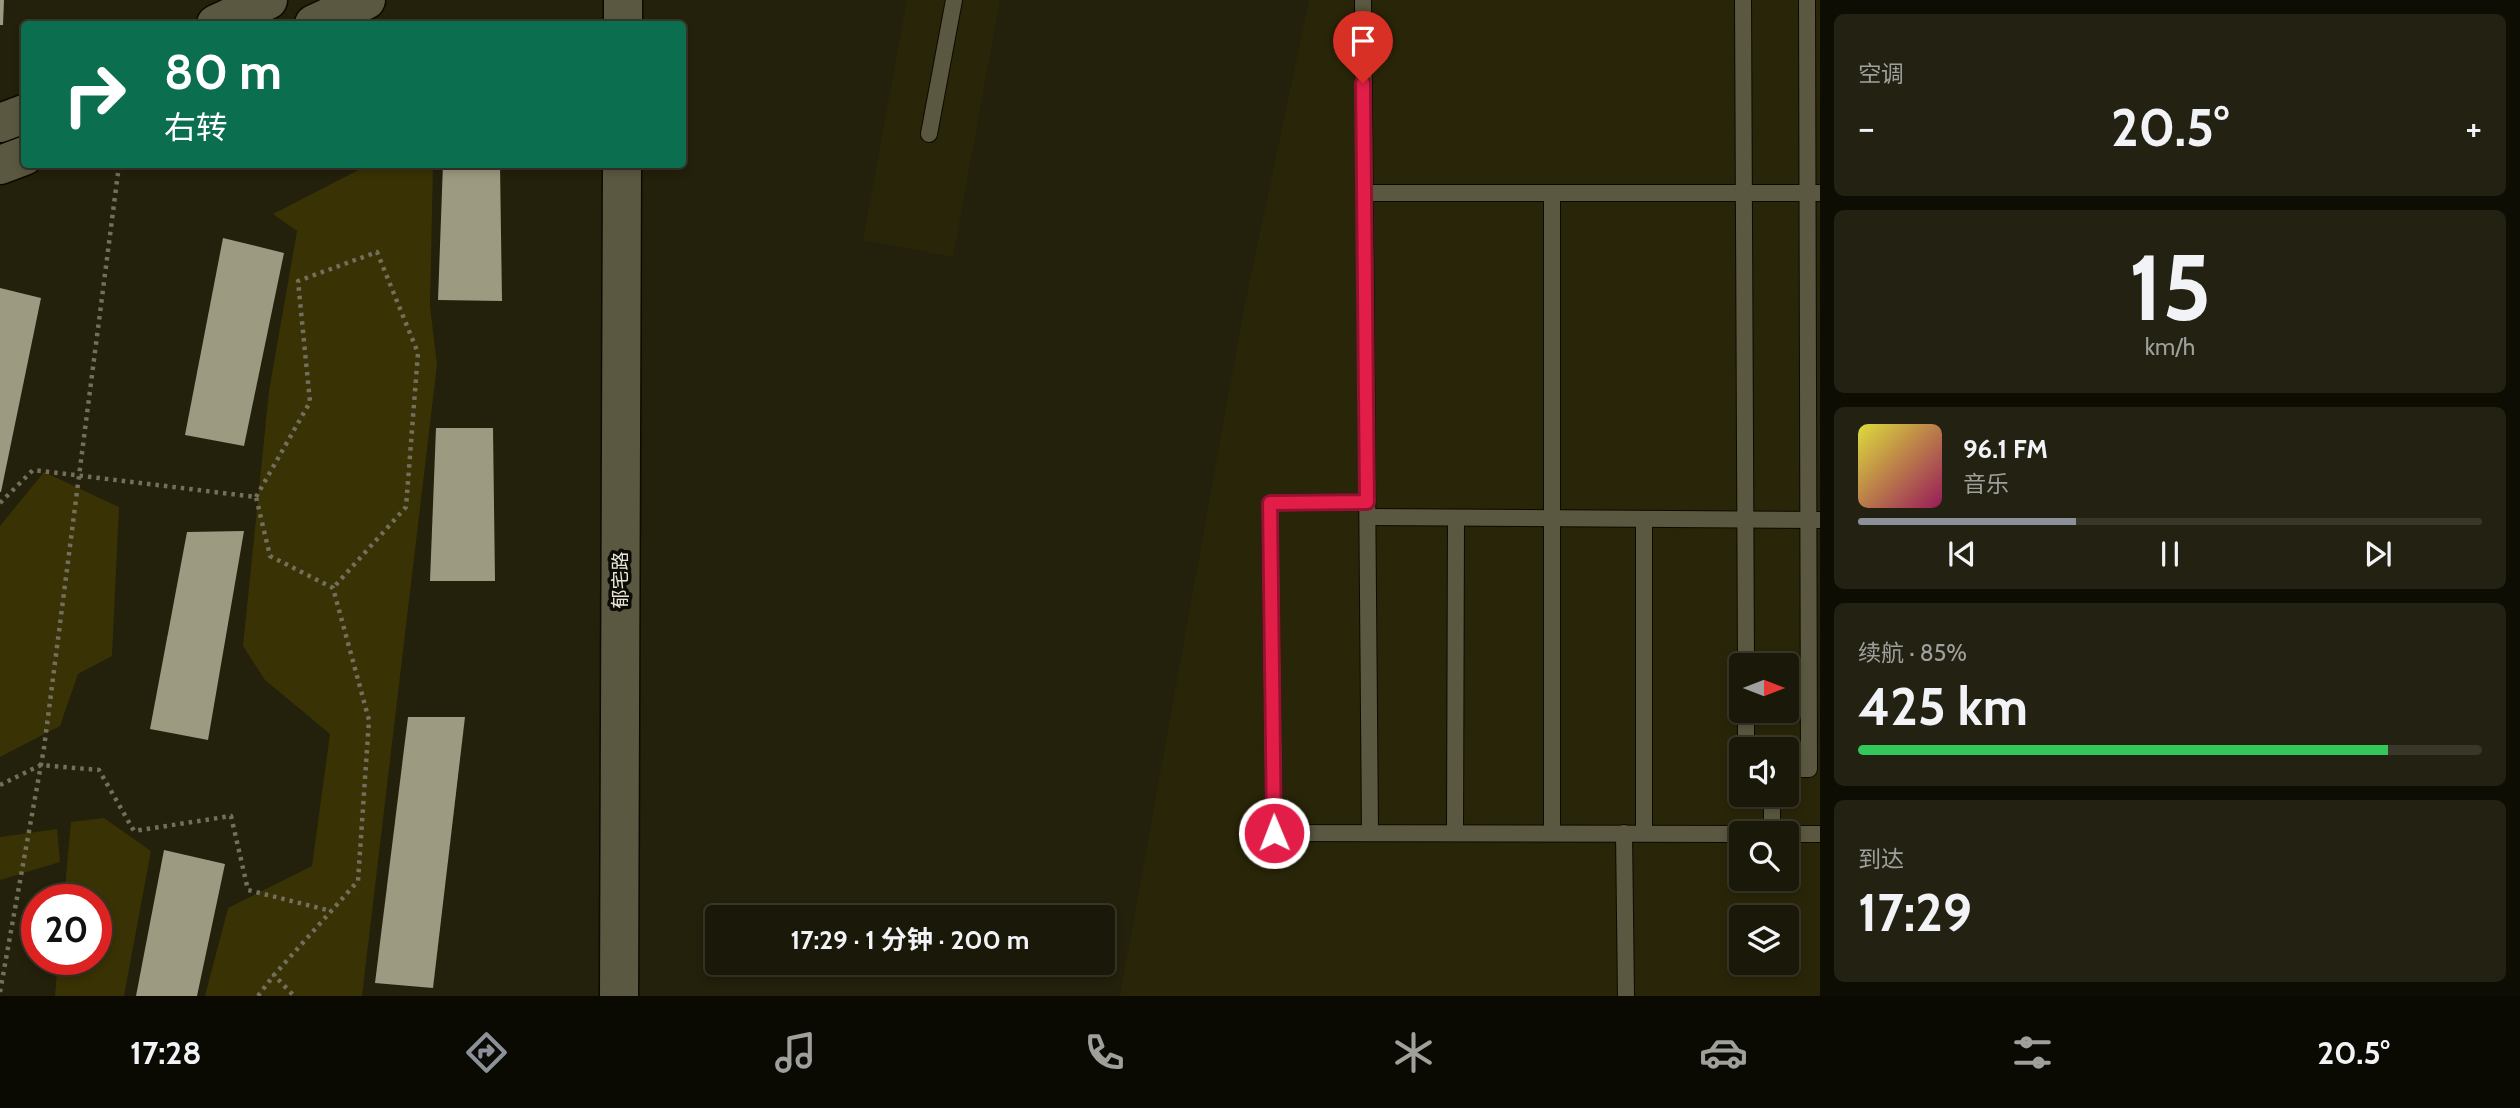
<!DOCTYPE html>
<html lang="zh">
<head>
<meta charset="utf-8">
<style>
	body { margin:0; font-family:Cabin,"Noto Sans SC",sans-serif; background:#232112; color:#f1f3f6; height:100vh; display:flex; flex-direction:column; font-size:26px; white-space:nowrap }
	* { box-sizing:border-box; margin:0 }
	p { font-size:23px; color:#9fa09c }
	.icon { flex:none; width:38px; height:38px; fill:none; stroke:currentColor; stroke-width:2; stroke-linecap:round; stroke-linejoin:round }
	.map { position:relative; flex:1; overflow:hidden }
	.details { display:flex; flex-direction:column; gap:14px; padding:14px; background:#0e0d04; width:700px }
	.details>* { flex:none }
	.guide { position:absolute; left:21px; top:21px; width:665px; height:147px; border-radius:7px; box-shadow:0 4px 10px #0003,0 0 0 2px #383729; background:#0b6e4f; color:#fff; overflow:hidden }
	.needle { width:46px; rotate:90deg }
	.tools { position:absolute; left:1729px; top:653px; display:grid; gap:14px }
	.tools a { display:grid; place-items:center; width:70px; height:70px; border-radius:7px; background:#1a1808; box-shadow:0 4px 10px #0003,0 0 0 2px #383729; font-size:35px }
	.speed { position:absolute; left:21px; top:884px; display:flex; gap:14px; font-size:35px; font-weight:700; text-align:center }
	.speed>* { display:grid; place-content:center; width:91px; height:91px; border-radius:50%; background:#1a1808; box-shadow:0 4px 10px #0003,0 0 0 2px #383729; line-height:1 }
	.speed .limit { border:10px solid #d22; background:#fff; color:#111 }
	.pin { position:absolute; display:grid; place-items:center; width:60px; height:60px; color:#fff; margin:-72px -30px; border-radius:50% 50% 50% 0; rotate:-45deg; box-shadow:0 0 7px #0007 }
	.pin .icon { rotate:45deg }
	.me { position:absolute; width:77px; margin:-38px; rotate:359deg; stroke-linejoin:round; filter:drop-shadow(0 0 5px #0008) }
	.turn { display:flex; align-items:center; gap:24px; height:147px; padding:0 28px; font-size:32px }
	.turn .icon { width:91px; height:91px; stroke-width:2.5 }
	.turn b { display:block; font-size:49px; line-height:60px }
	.big { font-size:52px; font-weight:700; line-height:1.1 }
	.details .tile { flex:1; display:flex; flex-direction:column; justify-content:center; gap:10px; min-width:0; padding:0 24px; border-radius:10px; background:#232112 }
	.details .dial { align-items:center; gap:0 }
	.dial b { font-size:91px; line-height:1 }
	.song { display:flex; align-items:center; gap:21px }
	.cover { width:84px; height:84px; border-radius:10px; background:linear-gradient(135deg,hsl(60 70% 55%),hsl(330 70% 35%)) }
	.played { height:7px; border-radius:4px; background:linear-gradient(90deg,#8c9099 35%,#383729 35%) }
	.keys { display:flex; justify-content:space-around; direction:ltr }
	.heat { display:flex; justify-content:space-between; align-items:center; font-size:38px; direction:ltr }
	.charge { height:10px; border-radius:5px; background:linear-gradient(90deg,#34c759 85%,#383729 0) }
	.trip { position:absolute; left:705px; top:905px; width:410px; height:70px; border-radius:7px; background:#1a1808; box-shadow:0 4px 10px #0003,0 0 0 2px #383729; font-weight:700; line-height:70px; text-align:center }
	.dock { display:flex; height:112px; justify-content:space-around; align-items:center; background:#0a0a03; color:#9fa09c }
	.dock .icon { width:49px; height:49px }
	.dock .active { color:#8c9099 }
	.dock b { font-size:32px; color:#f1f3f6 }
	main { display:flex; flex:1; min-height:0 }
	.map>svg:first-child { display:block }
	.built { fill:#292508; fill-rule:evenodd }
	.green { fill:#393204 }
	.building { fill:#9d9a82 }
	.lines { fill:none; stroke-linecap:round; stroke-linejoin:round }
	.service-casing { stroke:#0d0a00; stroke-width:18 }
	.tertiary-casing { stroke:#0d0a00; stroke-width:41 }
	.path { stroke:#726f5d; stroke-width:4.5; stroke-dasharray:3.5 5; stroke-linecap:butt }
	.service { stroke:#5b5841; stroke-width:16 }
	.tertiary { stroke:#5b5841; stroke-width:38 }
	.route-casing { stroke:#92132f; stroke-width:18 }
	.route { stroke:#e11d48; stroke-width:12 }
	.labels { text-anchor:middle; stroke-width:7; stroke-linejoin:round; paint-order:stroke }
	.street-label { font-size:19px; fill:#e8e6d9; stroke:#0b0a03 }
</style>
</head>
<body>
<main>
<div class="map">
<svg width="1820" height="996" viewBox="0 0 1820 996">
	<rect width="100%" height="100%" fill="#23200b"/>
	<g class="built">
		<polygon points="907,0 1000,0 953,257 863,240"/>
		<path d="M 1309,0 L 1820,0 L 1820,996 L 1120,996 L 1244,308 ZM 1741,665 L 1787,665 L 1787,710 L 1741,710 ZM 1741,749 L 1787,749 L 1787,794 L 1741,794 ZM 1741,833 L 1787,833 L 1787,878 L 1741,878 ZM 1741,917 L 1787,917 L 1787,962 L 1741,962 Z"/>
	</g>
	<g class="green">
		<polygon points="368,165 433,165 430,306 437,365 362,996 205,996 228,908 312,866 330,734 265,680 243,646 269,391 297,231 273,214"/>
		<polygon points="44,472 119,507 112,656 78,674 60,726 0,757 0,526"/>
		<polygon points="104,818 151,851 124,996 55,996 58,959 96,959 96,900 64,899 71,822"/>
		<polygon points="57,829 60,862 0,880 0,837"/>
	</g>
	<g class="building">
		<polygon points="0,0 4,0 3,25 0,25"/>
		<polygon points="443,164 500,164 502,301 438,300"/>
		<polygon points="223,238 284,253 244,446 185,435"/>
		<polygon points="0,288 41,298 1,492 0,492"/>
		<polygon points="436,428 493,428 495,581 430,581"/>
		<polygon points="244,531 208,740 150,729 187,532"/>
		<polygon points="408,717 465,717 433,988 375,983"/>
		<polygon points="164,850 225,864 197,996 136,996"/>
	</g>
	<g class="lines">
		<g class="service-casing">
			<g id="service">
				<polyline points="1363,0 1370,833"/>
				<polyline points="1743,0 1746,665"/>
				<polyline points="929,134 954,0"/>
				<polyline points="1364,193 1820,193"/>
				<polyline points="1552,193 1552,833"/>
				<polyline points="1368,517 1820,520"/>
				<polyline points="1644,519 1644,833"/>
				<polyline points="1746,710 1746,749"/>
				<polyline points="1787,769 1809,769 1807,0"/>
				<polyline points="1772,794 1772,833"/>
				<polyline points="1249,833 1741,834"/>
				<polyline points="1274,833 1270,503 1367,502"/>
				<polyline points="1455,833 1456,519"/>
				<polyline points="1624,833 1626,996"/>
				<polyline points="1787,834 1820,834"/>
			</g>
		</g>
		<g class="tertiary-casing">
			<g id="tertiary">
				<polyline points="216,24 268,0"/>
				<polyline points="314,24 366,0"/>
				<polyline points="623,24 623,0"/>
				<polyline points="0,123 24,114"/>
				<polyline points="0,165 24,156"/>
				<polyline points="619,996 622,164"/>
			</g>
		</g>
		<g class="path">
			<polyline points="256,497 310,402 298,281 377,252 418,353 406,507 333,588"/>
			<polyline points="0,503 33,470 256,497 270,556 333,588 369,720 358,881 274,975 294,996"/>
			<polyline points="0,785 41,765 99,770 134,831 231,816 248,890 331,911"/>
			<polyline points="0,992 44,748 118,173"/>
			<polyline points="258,996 274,975"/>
		</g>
		<use href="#service" class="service"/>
		<use href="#tertiary" class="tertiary"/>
	</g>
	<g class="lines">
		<g class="route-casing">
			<polyline id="route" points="1274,833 1270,503 1367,502 1363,83"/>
		</g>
		<use href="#route" class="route"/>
	</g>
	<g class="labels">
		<g class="street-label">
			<text transform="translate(620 580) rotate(-90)" y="7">郁宅路</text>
		</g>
	</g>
</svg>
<div class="tools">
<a><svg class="needle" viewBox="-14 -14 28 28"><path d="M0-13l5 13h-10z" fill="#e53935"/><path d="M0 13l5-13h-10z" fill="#9fa09c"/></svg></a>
<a><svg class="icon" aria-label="sound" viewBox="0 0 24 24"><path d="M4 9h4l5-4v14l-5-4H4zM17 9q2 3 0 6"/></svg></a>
<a><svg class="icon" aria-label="search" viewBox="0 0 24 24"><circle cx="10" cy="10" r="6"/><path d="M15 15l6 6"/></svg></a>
<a><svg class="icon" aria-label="layers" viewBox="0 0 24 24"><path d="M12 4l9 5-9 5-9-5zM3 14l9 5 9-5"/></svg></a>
</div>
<div class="speed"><div class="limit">20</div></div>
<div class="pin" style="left:1363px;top:83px;background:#d93025"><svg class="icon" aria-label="arrive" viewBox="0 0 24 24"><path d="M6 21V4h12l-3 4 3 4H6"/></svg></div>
<svg class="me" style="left:1274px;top:833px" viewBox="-20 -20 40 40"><circle r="17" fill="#e11d48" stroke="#fff" stroke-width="3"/><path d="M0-11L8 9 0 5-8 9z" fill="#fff"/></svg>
<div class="trip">17:29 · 1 分钟 · 200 m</div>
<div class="guide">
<div class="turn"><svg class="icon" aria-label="right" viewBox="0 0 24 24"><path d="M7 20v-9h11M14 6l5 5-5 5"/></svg><div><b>80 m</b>右转</div></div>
</div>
</div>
<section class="details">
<div class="tile"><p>空调</p>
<div class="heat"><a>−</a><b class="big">20.5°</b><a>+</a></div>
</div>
<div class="tile dial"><b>15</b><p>km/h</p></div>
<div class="tile">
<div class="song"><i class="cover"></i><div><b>96.1 FM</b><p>音乐</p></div></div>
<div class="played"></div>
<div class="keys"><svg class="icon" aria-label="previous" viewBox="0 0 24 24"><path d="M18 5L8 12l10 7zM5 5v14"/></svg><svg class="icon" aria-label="pause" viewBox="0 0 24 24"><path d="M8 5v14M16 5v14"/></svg><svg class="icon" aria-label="next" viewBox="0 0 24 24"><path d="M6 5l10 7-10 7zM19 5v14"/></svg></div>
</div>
<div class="tile"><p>续航 · 85%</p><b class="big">425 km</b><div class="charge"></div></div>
<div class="tile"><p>到达</p><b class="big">17:29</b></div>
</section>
</main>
<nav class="dock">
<b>17:28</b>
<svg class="icon active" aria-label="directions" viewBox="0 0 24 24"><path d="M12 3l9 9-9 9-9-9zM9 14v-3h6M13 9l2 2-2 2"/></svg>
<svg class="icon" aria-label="music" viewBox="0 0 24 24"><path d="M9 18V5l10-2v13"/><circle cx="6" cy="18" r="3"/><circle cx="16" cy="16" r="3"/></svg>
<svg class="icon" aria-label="phone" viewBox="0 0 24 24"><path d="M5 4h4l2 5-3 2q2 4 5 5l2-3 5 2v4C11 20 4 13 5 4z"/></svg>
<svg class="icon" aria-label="climate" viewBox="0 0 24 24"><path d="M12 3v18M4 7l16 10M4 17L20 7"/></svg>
<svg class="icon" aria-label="car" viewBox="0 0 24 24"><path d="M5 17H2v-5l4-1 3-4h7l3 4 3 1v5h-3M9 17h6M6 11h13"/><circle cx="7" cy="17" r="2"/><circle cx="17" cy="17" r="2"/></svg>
<svg class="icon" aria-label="filters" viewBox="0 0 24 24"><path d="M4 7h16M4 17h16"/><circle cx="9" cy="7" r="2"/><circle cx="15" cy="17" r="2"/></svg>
<b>20.5°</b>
</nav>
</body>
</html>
